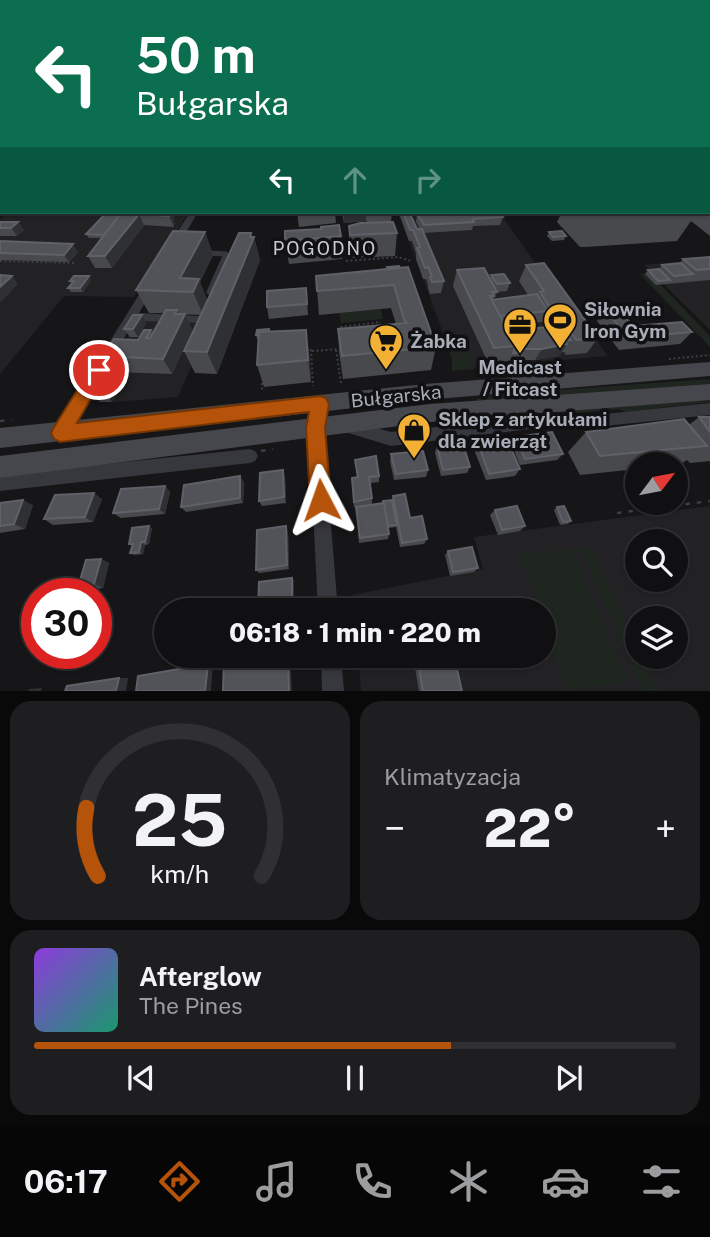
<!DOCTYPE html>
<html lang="pl">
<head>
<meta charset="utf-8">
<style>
	body { margin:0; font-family:"Public Sans",sans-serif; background:#1e1e20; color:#f1f3f6; height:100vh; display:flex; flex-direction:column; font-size:26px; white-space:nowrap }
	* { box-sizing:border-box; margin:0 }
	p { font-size:23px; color:#9c9d9f }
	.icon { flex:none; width:38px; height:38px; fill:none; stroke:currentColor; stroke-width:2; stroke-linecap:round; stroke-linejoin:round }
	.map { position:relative; height:691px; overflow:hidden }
	.drawer { display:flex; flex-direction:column; gap:10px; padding:10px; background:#09090a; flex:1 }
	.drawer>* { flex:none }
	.top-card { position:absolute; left:0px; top:0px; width:710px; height:214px; box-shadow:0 2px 5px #0004,0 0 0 2px #303032; background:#0b6e4f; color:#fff; overflow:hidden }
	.needle { width:46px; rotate:58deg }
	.tools { position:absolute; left:625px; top:452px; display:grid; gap:14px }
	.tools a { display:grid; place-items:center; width:63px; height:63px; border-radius:50%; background:#101012; box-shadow:0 2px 5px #0004,0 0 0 2px #303032; font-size:35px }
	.speed { position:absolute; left:21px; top:578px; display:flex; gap:14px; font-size:35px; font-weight:700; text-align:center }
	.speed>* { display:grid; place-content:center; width:91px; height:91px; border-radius:50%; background:#101012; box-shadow:0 2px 5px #0004,0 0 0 2px #303032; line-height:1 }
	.speed .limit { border:10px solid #d22; background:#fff; color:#111 }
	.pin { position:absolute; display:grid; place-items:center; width:60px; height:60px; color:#fff; margin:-30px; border:4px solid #fff; border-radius:50%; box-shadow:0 2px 7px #0007 }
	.me { position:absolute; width:77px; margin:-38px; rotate:356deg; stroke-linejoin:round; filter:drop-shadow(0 0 5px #0008) }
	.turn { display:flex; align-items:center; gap:24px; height:147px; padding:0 21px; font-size:32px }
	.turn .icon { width:91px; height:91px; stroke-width:2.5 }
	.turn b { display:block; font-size:49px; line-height:60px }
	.lanes { display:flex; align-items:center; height:66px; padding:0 21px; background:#0003; justify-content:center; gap:35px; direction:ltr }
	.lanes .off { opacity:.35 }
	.big { font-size:52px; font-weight:800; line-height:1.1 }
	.drawer .tile { flex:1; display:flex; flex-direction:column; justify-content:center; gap:10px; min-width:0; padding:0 24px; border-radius:21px; background:#1e1e20 }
	.drawer .dial { align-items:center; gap:0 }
	.dial svg { height:182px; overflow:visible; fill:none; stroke:#303032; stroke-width:7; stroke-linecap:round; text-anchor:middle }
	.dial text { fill:#f1f3f6; stroke:none }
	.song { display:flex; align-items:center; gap:21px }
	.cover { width:84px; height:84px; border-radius:10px; background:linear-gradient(135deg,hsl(270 70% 55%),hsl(160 70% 35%)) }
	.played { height:7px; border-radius:4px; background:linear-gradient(90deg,#b45309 65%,#303032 65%) }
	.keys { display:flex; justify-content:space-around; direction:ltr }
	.heat { display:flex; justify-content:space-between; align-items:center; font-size:38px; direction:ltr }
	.drawer .tiles { flex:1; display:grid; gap:10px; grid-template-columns:1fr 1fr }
	.tile:last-child { grid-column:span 2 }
	.trip { position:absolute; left:154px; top:598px; width:402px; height:70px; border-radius:35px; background:#101012; box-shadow:0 2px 5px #0004,0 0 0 2px #303032; font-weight:800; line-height:70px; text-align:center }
	.tab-bar { display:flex; height:112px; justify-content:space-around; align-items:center; background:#060607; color:#9c9d9f }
	.tab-bar .icon { width:49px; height:49px }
	.tab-bar .selected { color:#b45309 }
	.tab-bar b { font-size:32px; color:#f1f3f6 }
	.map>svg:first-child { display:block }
	.built { fill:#222225; fill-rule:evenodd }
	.green { fill:#1e261f }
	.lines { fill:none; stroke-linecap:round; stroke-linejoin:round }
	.path-far1 { stroke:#3d3f44; stroke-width:2; stroke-dasharray:2 2.5; stroke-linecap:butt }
	.path { stroke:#3d3f44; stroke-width:2.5; stroke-dasharray:4.5 7; stroke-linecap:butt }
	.lane-far1 { stroke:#37383d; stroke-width:3.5 }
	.lane { stroke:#37383d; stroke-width:5 }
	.street { fill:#37383d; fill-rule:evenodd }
	.secondary { fill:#45474d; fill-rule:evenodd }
	.wall { fill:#47494d; fill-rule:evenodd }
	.shaded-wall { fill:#2f3033 }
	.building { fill:#525359; stroke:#5f6168; stroke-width:2 }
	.route { fill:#b45309; stroke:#753606; stroke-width:2 }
	.labels { text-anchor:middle; stroke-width:7; stroke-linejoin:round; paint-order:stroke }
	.far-neighbourhood-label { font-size:18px; letter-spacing:2px; fill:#c9ccd4; stroke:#111113 }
	.poi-label { font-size:19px; font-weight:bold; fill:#a8adb8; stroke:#111113; text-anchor:start }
	.street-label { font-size:19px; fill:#a8adb8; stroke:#111113 }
</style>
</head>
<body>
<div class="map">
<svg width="710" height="691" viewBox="0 0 710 691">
	<rect width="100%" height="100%" fill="#161618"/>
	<g class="built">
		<polygon points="8,212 189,212 134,297 64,296 0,374 0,219"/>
		<polygon points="479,212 499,212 545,277 551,276 608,356 457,369 400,217"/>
		<polygon points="710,259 710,330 644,265"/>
		<polygon points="137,321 210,324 178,397 114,402 90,401"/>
		<path d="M 710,506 L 710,691 L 361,691 L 358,656 L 544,656 L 544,611 L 353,611 L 352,595 L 483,569 L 474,537 ZM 637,541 L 676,541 L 676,579 L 637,579 ZM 637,618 L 676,618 L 676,656 L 637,656 Z"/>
	</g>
	<g class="green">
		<polygon points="416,259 451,354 467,352 474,369 452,371 452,359"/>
		<polygon points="649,273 710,336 710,347 640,274"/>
		<polygon points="381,309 383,319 341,323 339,313"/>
		<polygon points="710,379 710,385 477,401 476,399 500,394"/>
		<polygon points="710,400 710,402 625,412 619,409 570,414 542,414 540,418 529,414 485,419 482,424 479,416"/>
		<polygon points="591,547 637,646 637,656 642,656 658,691 643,691 580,548"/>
		<polygon points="571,549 628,682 567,691 544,625 544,611 540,611 520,555"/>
	</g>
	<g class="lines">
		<g class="path-far1">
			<polyline points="0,261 76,263"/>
			<polyline points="346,261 398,257 411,261"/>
			<polyline points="341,331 340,327 381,322"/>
			<polyline points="307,350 311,349 313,386"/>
			<polyline points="336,350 341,383"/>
			<polyline points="312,351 341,349"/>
			<polyline points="669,359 710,355"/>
			<polyline points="262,383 262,391"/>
		</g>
		<g class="path">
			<polyline points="0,421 12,420"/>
			<polyline points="261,451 273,449"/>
			<polyline points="617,513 710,501"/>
		</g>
		<polyline class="lane-far1" points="155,212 194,213"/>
		<polyline class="lane" points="207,253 226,254 209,292"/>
		<g class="street">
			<rect x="709" y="193" width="1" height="5"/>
			<rect x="0" y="198" width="2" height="5"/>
			<polygon points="2,208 2,212 6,212 0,215 0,209"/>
			<polygon points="190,212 198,212 178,246 172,246 170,244"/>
			<polygon points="149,284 154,287 139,313 198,316 202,317 204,320 202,323 134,321 66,438 61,440 56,438 54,433 56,428 145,285"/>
			<polygon points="320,398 325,400 327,404 323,428 338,611 318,611 309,428 315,400"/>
			<polygon points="710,403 710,415 576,429 538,428 391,446 342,431 340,426 342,421 347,420 391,432 538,416 576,417"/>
			<polygon points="250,449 255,451 258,456 255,461 250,463 0,491 0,475"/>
			<polygon points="321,656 341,656 344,691 322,691"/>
		</g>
		<g class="secondary">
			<polygon points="710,362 710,376 425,400 0,448 0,428 425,384"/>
			<polygon points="710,384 710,400 430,422 0,478 0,456 430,404"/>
		</g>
	</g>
	<g class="wall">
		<polygon points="710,197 710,236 691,221 677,241 585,247 580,247 557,222 562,212 709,212"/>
		<polygon points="107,212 172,212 174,217 174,227 144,225 112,268 95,268 88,256 101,238 89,238 86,234"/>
		<polygon points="297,212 335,212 336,223 299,227"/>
		<polygon points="342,212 392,212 391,222 397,233 395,256 351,258 349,249 349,226 368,223 368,222 366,221 344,223"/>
		<polygon points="399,212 409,212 417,229 420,229 416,222 417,214 503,217 500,225 473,226 472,230 423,233 444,281 441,293 430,294 428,288 428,285 426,279 423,279 416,259 416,253 412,241 409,241 399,214"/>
		<polygon points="0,222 18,222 24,230 17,236 0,236"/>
		<polygon points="205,232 213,255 200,282 207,300 251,233 252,237 254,237 260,260 217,374 195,373 184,351 201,315 178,314 185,314 192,330 172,374 115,372 103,356 138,340 151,330 152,333 164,313 149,313 136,290"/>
		<polygon points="549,232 566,236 564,240 552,241 547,236"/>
		<polygon points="341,236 342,259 289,264 285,241"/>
		<polygon points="0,241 78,252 69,262 0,260"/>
		<polygon points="710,257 710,280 656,285 645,274 648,270 659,269 662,265 679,264 683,259"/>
		<path d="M 526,265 L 598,338 L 587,353 L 566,355 L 564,352 L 562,352 L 559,356 L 535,360 L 516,360 L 488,363 L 453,286 L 457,270 L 490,280 L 491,275 L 510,283 L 507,291 L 497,292 L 494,299 L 528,295 L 519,281 ZM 542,322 L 546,323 L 548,327 L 512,330 L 510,334 L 506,326 Z"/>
		<polygon points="387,267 436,347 431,370 343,379 339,352 338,329 396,324 391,308 319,315 316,276 387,269"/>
		<polygon points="91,280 83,292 71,292 68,288 72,283 70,281"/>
		<polygon points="307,300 308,315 269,319 267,307"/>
		<polygon points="605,309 633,326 692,332 680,344 619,350 597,321"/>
		<polygon points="146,323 138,337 130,337 124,329"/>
		<polygon points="306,330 309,353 311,382 264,387 257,365 258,339 257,339 256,335 270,332"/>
		<polygon points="115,397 112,402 100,402 97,398"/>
		<polygon points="699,417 710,417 710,461 690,463 687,460 679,465 676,465 676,464 637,464 637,469 580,475 568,452 586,432 689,425"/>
		<polygon points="515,437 563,454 557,460 520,465 511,444"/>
		<polygon points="477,441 520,469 515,476 486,480 473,447"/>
		<polygon points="437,446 470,467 467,473 441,476 435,453"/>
		<polygon points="391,454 428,470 426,477 394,480 390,461"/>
		<polygon points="355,460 379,476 379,482 370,483 372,498 372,504 358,507 383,504 383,501 392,500 393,496 427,539 424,544 400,547 396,527 388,528 389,534 388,539 359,543 356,507 354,507 352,484 352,478 357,477"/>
		<polygon points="285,476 286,503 262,506 259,501"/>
		<polygon points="244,482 243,503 186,512 181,507"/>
		<polygon points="165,486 170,492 165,514 121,518 113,513"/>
		<polygon points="102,499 93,522 53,525 44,519"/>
		<polygon points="0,503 33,505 25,529 0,533"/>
		<polygon points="557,507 571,521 568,524 560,525 554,510"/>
		<polygon points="495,510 525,526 520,531 498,535 490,515"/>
		<polygon points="152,528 149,544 145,545 143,554 134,555 130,553 132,546 129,544"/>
		<polygon points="288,531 289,569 259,573 256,570"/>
		<polygon points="448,551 478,568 474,572 450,576 445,555"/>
		<polygon points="101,559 109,563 103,588 87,590 78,587"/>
		<polygon points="292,578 294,581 294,605 283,607 283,611 258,611"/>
		<polygon points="413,656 454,656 462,691 419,691"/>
	</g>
	<g class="shaded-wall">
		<polygon points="169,212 172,212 174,217 174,227 169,216"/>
		<polygon points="344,212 366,212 366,221 344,223"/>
		<polygon points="139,214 144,225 112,268 105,256"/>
		<polygon points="18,222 24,230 17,236 11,228"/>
		<polygon points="205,232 213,255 200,282 208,302 203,315 193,292 180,278"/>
		<polygon points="251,233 253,240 254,237 260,260 217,374 207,352"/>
		<polygon points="73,244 78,252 69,262 64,255"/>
		<polygon points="12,276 18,284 0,303 0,287"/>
		<polygon points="89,276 91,280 83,292 80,288"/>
		<polygon points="177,310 182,321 185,314 192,330 172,374 163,359"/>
		<polygon points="142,315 146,323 138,337 133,329"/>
		<polygon points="306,330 309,353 311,382 308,360"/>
		<polygon points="567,344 559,356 535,360 542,349"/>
		<polygon points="112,393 115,397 112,402 109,399"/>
		<polygon points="283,470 285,476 286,503 284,497"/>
		<polygon points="240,476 244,482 243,503 240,498"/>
		<polygon points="165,486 170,492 165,514 159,509"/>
		<polygon points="94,493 102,499 93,522 85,517"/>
		<polygon points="23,500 33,505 25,529 14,524"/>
		<polygon points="149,526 152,528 149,544 145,542"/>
		<polygon points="286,526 288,531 289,569 287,565"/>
		<polygon points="141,542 145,545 143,554 139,552"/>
		<polygon points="101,559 109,563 103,588 94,584"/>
		<polygon points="292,578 294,581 294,605 292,602"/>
		<polygon points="77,587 87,590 86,593 76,593"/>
		<polygon points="288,656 290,656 292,691 289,691"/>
		<polygon points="208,664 213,664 211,691 205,691"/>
		<polygon points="119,678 128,678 126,691 116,691"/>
		<polygon points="42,688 41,691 28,691 29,689"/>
	</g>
	<g class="building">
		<polygon points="709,196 710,197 710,212 709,211"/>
		<polygon points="107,212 122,212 104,235 86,234"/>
		<polygon points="122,212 169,212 169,216 139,214 105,256 88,256"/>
		<polygon points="403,212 409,212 417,229 422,229 444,281 432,282 430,277 432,276 428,267 425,268 417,248 420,247 413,230 410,230"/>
		<polygon points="452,212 499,212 503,217 473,219 474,222 424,225 417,214"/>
		<polygon points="593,212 656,212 602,215 596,215"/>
		<polygon points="0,222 18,222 11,228 0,228"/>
		<polygon points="393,222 397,233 350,235 349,226 360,223"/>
		<polygon points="339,225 341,236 285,241 285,231 321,229 321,227"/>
		<polygon points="173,231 205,232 180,278 199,279 193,292 136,290"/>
		<polygon points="562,231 566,236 553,237 549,232"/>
		<polygon points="239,233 251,233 250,237 254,237 207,352 184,351"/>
		<polygon points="0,241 73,244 64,255 0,253"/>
		<polygon points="710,257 710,269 696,270 683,259"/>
		<polygon points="544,263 598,338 576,340 554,307 550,308 540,292 544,291 526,265"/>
		<polygon points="681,263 693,274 674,276 662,265"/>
		<polygon points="399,266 400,268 388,269 387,267"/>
		<polygon points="408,267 436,347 342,356 338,329 407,323 404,320 394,285 317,291 316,276"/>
		<polygon points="484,268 497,292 492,292 494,296 490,296 516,346 494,348 457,270"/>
		<polygon points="659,269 670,280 658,281 648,270"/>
		<polygon points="504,274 510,283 497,284 491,275"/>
		<polygon points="0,275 12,276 0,287"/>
		<polygon points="74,276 89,276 80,288 68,288 74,281 70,281"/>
		<polygon points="306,288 307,304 267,307 267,291"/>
		<polygon points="537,294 548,311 500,316 492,300"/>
		<polygon points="618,308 633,326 682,322 692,332 628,338 605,309"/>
		<polygon points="166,310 177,310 175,314 185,314 163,359 103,356 114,339 138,340 144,330 151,330 146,338 150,338"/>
		<polygon points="133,315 142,315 133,329 124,329"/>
		<polygon points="562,326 571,340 564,341 567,344 542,349 522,349 512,330"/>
		<polygon points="269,329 269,332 259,332 259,335 256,335 257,330"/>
		<polygon points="306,330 308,360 257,365 259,332"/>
		<polygon points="516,346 520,353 513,353"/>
		<polygon points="100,393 112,393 109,399 97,398"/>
		<polygon points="699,417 710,417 710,432"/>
		<polygon points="684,419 707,446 673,449 600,456 586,432"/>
		<polygon points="552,432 563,454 525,459 515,437"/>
		<polygon points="506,437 520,469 489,474 477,441"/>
		<polygon points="463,444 470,467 443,470 437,446"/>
		<polygon points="423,451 428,470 396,474 391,454"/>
		<polygon points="376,456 379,476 369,477 372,498 354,502 352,478 358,477 355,460"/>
		<polygon points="283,470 284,497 259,501 260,473"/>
		<polygon points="240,476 240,498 181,507 184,485"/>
		<polygon points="165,486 159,509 113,513 121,489"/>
		<polygon points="94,493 85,517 44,519 55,495"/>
		<polygon points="405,494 410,518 422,516 427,539 402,543 393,496"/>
		<polygon points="23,500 14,524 0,526 0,503"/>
		<polygon points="392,500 397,525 388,526 383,501"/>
		<polygon points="384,503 389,534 360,538 356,507"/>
		<polygon points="517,506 525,526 502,530 495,510"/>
		<polygon points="564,506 571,521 563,522 557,507"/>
		<polygon points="149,526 145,542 141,542 139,552 130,553 133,544 129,544 132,528"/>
		<polygon points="286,526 287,565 256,570 257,530"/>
		<polygon points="472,547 478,568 453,572 448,551"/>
		<polygon points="101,559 94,584 78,587 86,560"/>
		<polygon points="292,578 292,602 281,604 280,611 258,611 259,582"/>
		<polygon points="77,587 76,593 48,593 48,591"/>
		<polygon points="443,602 444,611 409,611 408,607"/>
		<polygon points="232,656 288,656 289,691 223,691 224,658"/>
		<polygon points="417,656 454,656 462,691 423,691"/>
		<polygon points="208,664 205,691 136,691 138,676"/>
		<polygon points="119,678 116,691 65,691 67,686"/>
	</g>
	<linearGradient id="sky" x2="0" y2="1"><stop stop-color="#0c0c0d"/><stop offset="0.52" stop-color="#363c48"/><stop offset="1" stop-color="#363c48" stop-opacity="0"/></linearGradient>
	<rect width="710" height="200" fill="url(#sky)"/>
	<polygon class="route" points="99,363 104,365 107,370 77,423 320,396 326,398 329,404 325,428 331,500 328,508 321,511 313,508 310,500 306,428 309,412 60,442 54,439 51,433 54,427 93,365"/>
	<defs>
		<g id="stadium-pin" transform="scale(1.75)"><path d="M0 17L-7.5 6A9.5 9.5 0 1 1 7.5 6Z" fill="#f2b134" stroke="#111113"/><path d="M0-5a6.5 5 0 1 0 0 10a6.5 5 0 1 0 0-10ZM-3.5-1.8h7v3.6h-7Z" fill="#111"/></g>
		<g id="office-pin" transform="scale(1.75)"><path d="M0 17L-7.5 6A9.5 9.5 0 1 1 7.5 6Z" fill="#f2b134" stroke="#111113"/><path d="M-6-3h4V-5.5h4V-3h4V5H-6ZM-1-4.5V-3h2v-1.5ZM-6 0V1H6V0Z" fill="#111"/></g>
		<g id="supermarket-pin" transform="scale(1.75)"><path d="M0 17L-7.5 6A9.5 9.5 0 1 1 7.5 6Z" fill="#f2b134" stroke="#111113"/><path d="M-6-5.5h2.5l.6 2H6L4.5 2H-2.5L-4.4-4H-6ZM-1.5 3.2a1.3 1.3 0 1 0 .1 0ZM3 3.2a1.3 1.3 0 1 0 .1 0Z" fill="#111"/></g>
		<g id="shop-pin" transform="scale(1.75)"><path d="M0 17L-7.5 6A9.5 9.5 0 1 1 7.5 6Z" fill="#f2b134" stroke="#111113"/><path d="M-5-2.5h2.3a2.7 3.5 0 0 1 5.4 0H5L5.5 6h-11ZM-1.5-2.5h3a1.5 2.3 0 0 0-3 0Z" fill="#111"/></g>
	</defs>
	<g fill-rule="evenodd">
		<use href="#stadium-pin" x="560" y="320"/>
		<use href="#office-pin" x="520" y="325"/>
		<use href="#supermarket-pin" x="386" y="341"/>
		<use href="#shop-pin" x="414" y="430"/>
	</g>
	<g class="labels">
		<g class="far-neighbourhood-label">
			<text x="325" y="255">POGODNO</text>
		</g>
		<g class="poi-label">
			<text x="584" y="316">Siłownia<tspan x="584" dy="22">Iron Gym</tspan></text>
			<text x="410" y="348">Żabka</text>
			<text x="520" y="374" text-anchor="middle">Medicast<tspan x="520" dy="22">/ Fitcast</tspan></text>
			<text x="438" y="426">Sklep z artykułami<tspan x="438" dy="22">dla zwierząt</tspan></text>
		</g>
		<g class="street-label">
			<text transform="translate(396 396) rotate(-6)" y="7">Bułgarska</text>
		</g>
	</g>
</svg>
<div class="tools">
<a><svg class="needle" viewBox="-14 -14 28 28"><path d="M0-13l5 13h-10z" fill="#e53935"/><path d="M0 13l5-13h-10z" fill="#9c9d9f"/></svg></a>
<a><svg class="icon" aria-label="search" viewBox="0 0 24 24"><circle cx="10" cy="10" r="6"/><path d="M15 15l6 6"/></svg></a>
<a><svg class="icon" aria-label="layers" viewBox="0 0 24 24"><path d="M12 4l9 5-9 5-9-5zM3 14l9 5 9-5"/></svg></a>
</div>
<div class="speed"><div class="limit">30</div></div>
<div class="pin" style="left:99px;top:370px;background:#d93025"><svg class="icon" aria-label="arrive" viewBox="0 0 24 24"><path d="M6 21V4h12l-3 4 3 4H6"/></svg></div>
<svg class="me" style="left:321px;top:500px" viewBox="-20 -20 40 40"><path d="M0-17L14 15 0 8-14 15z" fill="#b45309" stroke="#fff" stroke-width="4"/></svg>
<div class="trip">06:18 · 1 min · 220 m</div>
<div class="top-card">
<div class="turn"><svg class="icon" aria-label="left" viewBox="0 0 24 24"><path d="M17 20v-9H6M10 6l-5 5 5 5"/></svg><div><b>50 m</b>Bułgarska</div></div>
<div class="lanes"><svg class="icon" aria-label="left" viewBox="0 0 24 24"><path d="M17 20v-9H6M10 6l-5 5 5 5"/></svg><svg class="icon off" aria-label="ahead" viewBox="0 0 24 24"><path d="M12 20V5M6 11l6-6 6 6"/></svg><svg class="icon off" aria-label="right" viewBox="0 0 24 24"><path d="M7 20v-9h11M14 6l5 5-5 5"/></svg></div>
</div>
</div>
<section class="drawer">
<div class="tiles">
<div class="tile dial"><svg viewBox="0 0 100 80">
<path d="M14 69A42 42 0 1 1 86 69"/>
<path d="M14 69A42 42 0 0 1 9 39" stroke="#b45309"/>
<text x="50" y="56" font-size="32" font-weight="700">25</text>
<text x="50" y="72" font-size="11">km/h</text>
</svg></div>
<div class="tile"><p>Klimatyzacja</p>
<div class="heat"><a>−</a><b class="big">22°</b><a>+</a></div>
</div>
<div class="tile">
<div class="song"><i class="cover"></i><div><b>Afterglow</b><p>The Pines</p></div></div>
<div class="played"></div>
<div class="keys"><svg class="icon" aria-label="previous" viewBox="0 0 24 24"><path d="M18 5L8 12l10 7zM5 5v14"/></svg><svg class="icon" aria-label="pause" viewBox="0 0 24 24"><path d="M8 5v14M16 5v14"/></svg><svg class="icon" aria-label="next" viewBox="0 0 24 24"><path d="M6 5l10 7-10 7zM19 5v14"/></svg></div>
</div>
</div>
</section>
<nav class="tab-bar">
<b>06:17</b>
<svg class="icon selected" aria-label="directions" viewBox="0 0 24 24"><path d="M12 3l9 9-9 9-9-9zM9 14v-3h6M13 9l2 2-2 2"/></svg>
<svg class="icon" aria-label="music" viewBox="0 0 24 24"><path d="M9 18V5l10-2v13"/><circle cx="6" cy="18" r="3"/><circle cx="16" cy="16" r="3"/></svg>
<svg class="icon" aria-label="phone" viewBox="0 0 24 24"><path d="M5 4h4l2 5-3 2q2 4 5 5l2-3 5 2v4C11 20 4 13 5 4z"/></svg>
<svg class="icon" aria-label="climate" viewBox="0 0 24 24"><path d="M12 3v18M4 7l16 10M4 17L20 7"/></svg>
<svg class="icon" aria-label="car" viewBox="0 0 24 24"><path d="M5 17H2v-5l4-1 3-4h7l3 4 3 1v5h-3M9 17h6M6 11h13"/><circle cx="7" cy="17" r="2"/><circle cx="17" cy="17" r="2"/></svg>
<svg class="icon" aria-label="filters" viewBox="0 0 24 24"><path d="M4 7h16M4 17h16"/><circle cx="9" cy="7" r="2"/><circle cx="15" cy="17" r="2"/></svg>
</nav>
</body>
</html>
